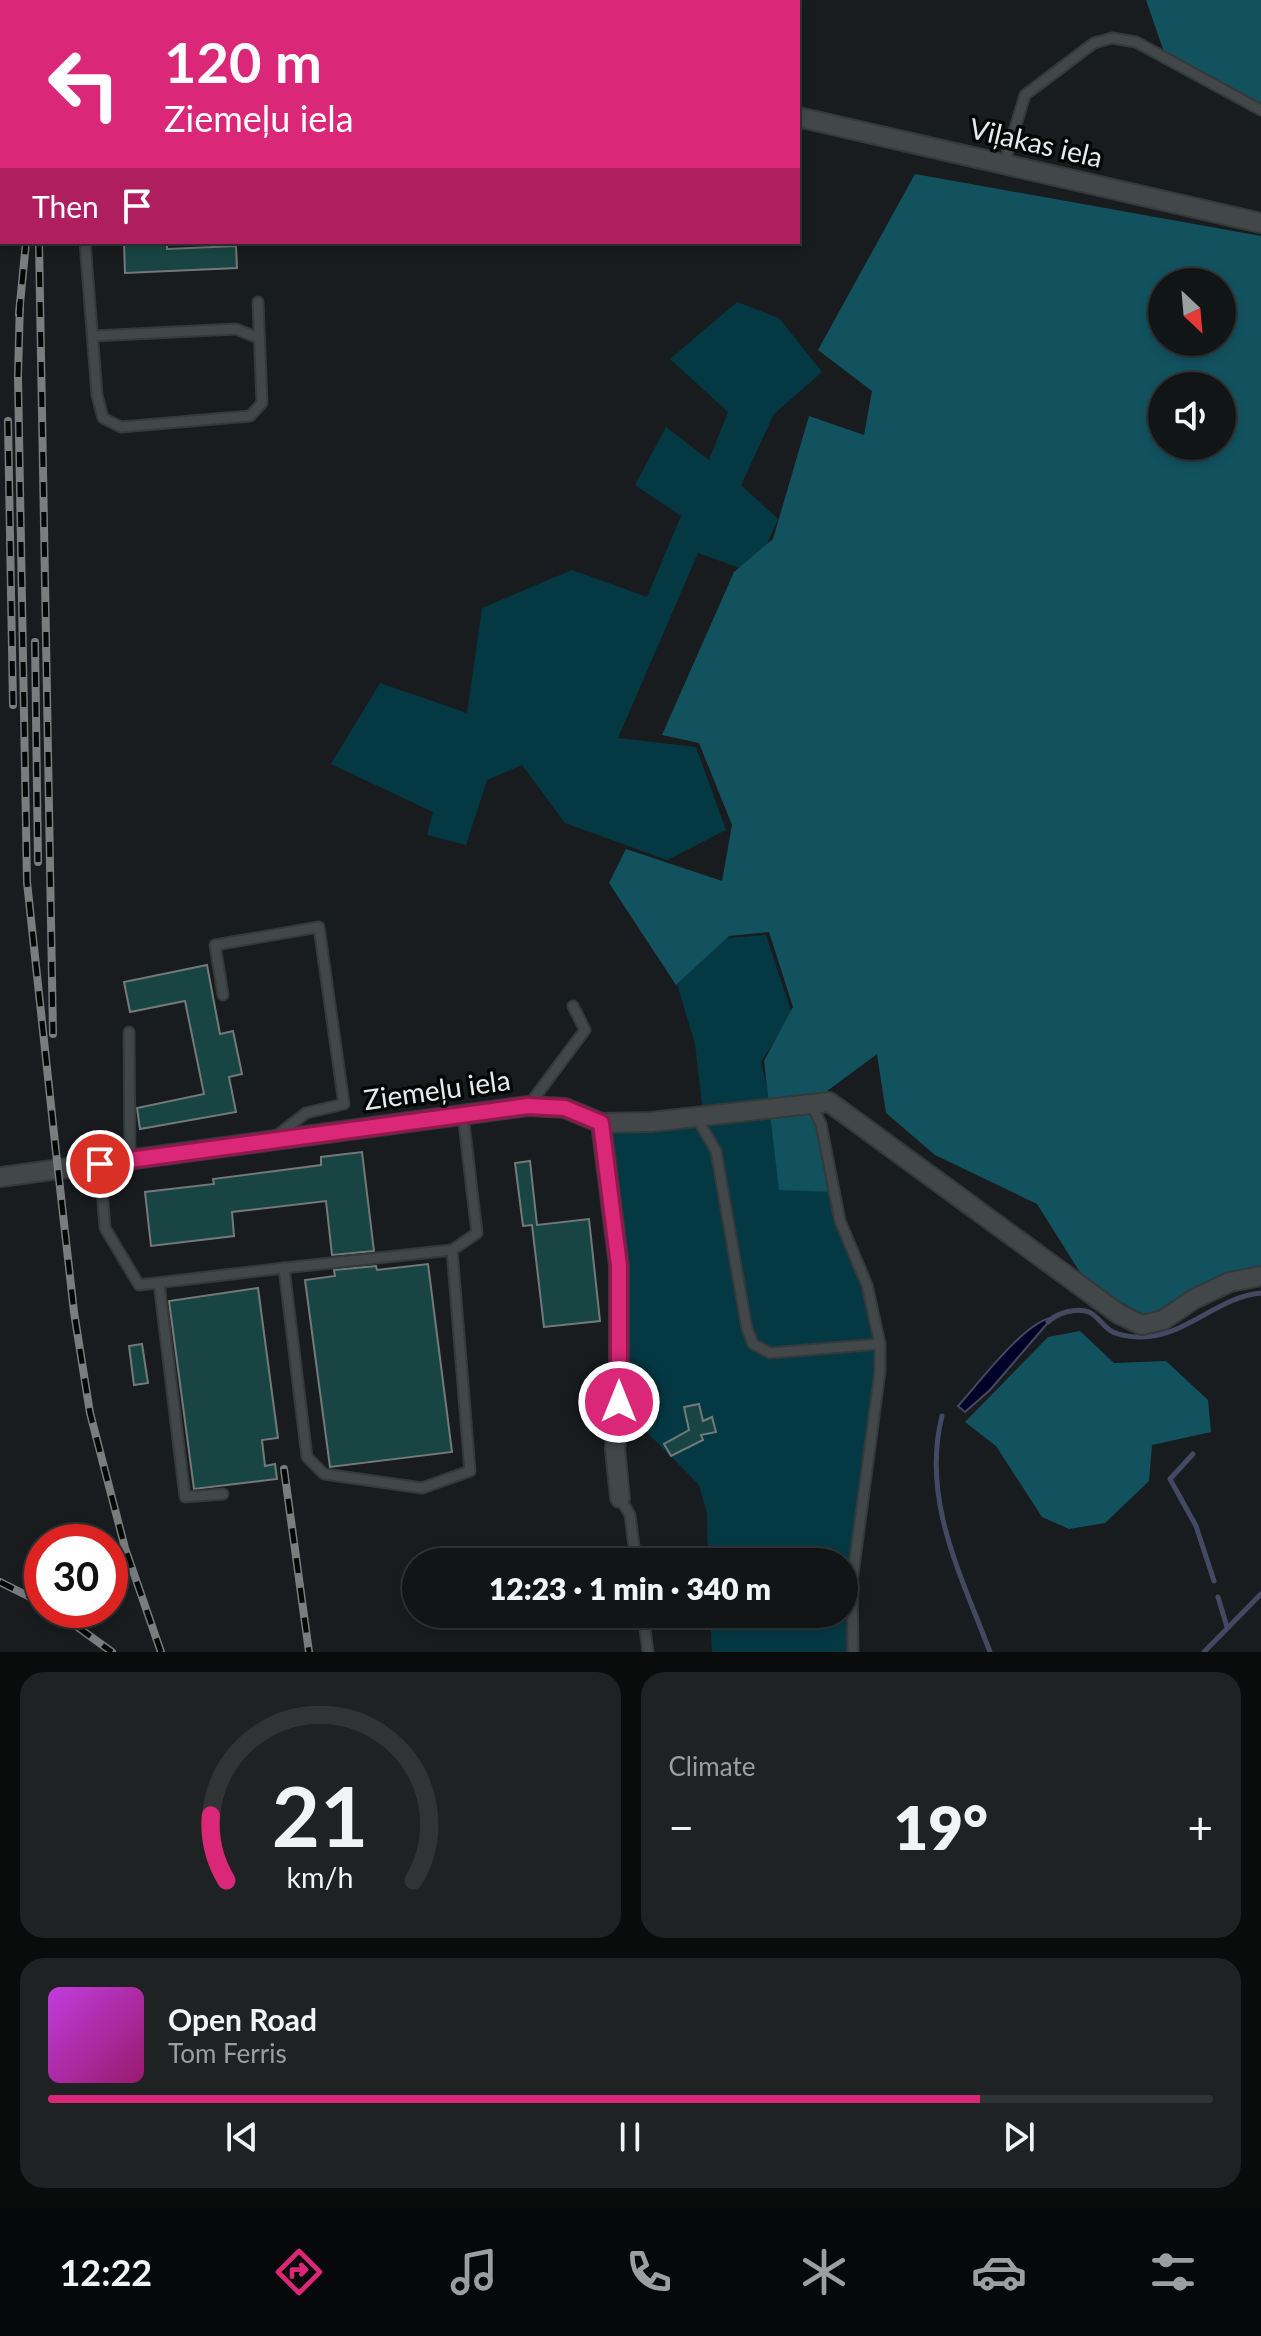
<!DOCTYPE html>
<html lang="en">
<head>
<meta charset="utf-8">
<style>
	body { margin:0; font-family:Lato,sans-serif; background:#1f2223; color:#f1f3f6; height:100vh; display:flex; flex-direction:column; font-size:30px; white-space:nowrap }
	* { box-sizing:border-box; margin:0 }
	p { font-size:26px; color:#9c9fa1 }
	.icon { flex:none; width:44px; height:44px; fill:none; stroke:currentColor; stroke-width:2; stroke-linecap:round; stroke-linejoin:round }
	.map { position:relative; height:1652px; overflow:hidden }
	.details { display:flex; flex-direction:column; gap:20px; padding:20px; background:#0a0c0c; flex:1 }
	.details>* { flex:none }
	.top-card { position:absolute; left:0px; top:0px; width:800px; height:244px; box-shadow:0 4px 12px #0003,0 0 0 2px #313435; background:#db2777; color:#fff; overflow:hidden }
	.needle { width:52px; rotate:154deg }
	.tools { position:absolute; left:1148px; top:268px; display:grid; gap:16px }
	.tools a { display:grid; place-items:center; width:88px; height:88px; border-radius:50%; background:#121516; box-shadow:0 4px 12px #0003,0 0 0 2px #313435; font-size:40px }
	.speed { position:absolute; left:24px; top:1524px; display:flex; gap:16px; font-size:40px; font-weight:700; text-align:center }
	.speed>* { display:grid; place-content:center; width:104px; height:104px; border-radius:50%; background:#121516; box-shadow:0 4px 12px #0003,0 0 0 2px #313435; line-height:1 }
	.speed .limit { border:12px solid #d22; background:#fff; color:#111 }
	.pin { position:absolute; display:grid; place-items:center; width:68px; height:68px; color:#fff; margin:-34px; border:4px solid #fff; border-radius:50%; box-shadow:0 2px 8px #0007 }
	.me { position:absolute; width:88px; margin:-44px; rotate:0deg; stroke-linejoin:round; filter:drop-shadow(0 0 6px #0008) }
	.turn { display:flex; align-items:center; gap:28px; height:168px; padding:0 32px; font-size:36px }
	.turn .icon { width:104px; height:104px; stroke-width:2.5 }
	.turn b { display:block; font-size:56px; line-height:68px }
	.then { display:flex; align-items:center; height:76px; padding:0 32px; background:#0003; gap:16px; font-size:30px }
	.big { font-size:60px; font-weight:800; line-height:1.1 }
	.details .tile { flex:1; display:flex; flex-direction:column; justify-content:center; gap:12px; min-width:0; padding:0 28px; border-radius:24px; background:#1f2223 }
	.details .dial { align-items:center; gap:0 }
	.dial svg { height:208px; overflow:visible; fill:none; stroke:#313435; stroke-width:7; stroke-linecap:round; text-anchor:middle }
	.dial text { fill:#f1f3f6; stroke:none }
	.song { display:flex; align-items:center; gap:24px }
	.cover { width:96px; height:96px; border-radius:12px; background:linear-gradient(135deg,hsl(290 70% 55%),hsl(320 70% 35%)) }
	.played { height:8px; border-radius:4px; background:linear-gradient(90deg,#db2777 80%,#313435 80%) }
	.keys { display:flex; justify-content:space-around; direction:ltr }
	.heat { display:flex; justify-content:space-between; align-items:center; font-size:44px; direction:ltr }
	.details .tiles { flex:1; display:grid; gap:20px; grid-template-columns:1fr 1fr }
	.tile:last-child { grid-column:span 2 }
	.trip { position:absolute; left:402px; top:1548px; width:456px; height:80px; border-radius:40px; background:#121516; box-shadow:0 4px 12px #0003,0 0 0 2px #313435; font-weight:800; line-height:80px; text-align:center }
	.tabs { display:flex; height:128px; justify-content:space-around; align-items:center; background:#070809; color:#9c9fa1 }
	.tabs .icon { width:56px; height:56px }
	.tabs .on { color:#db2777 }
	.tabs b { font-size:36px; color:#f1f3f6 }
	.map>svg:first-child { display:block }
	.green { fill:#043944 }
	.forest { fill:#12525f; fill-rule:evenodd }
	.water { fill:#000328; stroke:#454862; stroke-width:2 }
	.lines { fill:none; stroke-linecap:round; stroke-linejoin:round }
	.stream { stroke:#454862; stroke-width:5 }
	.building { fill:#184543; stroke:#737979; stroke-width:2 }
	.service-casing { stroke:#36393a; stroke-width:13 }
	.minor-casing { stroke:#36393a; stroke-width:22 }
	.service { stroke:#424749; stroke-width:9 }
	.minor { stroke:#424749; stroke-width:18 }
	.rail-casing { stroke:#797d7e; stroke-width:8 }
	.rail { stroke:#050707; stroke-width:5; stroke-dasharray:15; stroke-linecap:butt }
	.route-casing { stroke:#8e194d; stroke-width:20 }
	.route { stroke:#db2777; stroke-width:14 }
	.labels { text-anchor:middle; stroke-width:7; stroke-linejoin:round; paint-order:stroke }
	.street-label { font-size:28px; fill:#e7eaeb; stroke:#050707 }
</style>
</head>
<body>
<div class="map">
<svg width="1261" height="1652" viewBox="0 0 1261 1652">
	<rect width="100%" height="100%" fill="#181c1e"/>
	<g class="green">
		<polygon points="737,302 779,318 822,372 774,414 741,485 778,519 754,573 698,553 618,738 696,747 726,830 667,860 565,823 522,765 487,780 466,845 427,835 433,812 331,764 380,683 467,713 482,608 572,570 647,597 681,516 635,485 666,427 709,460 728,412 670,359"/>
		<polygon points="766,935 792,1014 761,1062 771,1105 703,1112 695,1044 677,984 726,938"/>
		<polygon points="813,1110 882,1350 856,1573 857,1652 712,1652 710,1614 844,1614 844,1562 708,1562 707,1513 699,1485 626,1411 608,1130"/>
	</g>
	<g class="forest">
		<polygon points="1146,0 1261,0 1261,105 1164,52"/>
		<path d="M 915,174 L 1261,236 L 1261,1280 L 1198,1303 L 1146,1315 L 1088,1285 L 1037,1204 L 935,1155 L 886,1113 L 877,1054 L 815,1100 L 834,1192 L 779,1190 L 764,1061 L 793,1007 L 769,932 L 729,936 L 676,985 L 609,883 L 626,849 L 722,881 L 732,825 L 699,743 L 662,735 L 734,572 L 773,539 L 809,416 L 864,435 L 872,391 L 818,350 ZM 1162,282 L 1222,282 L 1222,342 L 1162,342 ZM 1162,386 L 1222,386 L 1222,446 L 1162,446 Z"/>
		<polygon points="1080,1331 1114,1363 1166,1361 1208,1400 1211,1432 1152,1445 1149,1481 1105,1523 1069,1529 1042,1517 996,1446 965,1422 1048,1337"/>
	</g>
	<path class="water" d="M 1052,1318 L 990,1390 L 965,1412 L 958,1406 C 977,1385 1026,1320 1052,1318 Z"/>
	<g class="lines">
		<g class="stream">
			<path d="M 1048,1322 C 1057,1313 1076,1307 1089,1312 C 1098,1316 1104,1328 1113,1332 C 1119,1335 1131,1337 1138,1337 C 1184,1339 1216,1297 1261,1293"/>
			<path d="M 942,1416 C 921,1499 961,1575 990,1652"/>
			<polyline points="1193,1454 1170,1479 1196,1526 1214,1581"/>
			<polyline points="1218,1597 1227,1627"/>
			<polyline points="1204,1652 1261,1594"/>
		</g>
	</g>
	<g class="building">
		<polygon points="167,242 167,249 236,246 237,268 125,273 124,244"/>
		<polygon points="207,965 220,1034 233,1031 242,1074 229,1077 236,1112 140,1129 137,1108 204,1094 185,1001 130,1012 124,982"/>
		<polygon points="362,1152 374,1251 332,1255 326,1201 232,1212 234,1236 151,1246 145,1192 214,1184 213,1179 321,1165 321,1157"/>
		<polygon points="530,1161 537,1225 589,1219 600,1321 544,1327 532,1225 523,1226 515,1163"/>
		<polygon points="428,1264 452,1452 330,1467 305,1280 335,1276 334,1270 376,1266 377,1270"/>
		<polygon points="258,1288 278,1438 262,1440 265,1466 275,1464 277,1479 194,1489 169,1301"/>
		<polygon points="142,1344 148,1383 134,1385 129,1346"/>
		<polygon points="699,1404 703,1421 712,1417 716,1432 701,1435 703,1440 671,1456 664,1444 689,1430 684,1407"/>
	</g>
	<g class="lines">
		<g class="service-casing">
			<g id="service">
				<polyline points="71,0 71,2"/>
				<polyline points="1004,164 1025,95 1094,43 1112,38 1136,42 1261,110"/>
				<polyline points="85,242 97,395 103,418 121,427 250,416 262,403 258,302"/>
				<polyline points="93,336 236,329 258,338"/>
				<polyline points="223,995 215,945 319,927 344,1104 306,1113 275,1137"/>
				<polyline points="129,1032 130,1160"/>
				<polyline points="811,1104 821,1124 840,1221 867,1285 880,1344 880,1371 852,1582 853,1652"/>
				<polyline points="529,1105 585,1030 573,1006"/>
				<polyline points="696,1117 716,1151 747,1329 753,1344 770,1353 880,1344"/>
				<polyline points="100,1164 105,1228 139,1285 284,1268"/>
				<polyline points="452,1250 284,1268 307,1457 324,1474 422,1488 470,1471 452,1250 477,1233 463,1115"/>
				<polyline points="159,1283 185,1497 223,1494"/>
				<polyline points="620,1498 630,1515 636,1562"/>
				<polyline points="643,1614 648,1652"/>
			</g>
		</g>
		<g class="minor-casing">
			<g id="minor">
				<polyline points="298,0 305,2"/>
				<polyline points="658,2 660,0"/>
				<polyline points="798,117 1261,223"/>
				<polyline points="601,1123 651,1122 829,1102 1119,1314 1142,1325 1163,1320 1194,1299 1230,1282 1261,1276"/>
				<polyline points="0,1177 528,1106 565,1108 601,1123 619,1266 619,1402 615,1449 620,1498"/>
			</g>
		</g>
		<use href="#service" class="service"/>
		<use href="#minor" class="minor"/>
		<g class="rail-casing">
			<g id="rail">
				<polyline points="5,0 5,2"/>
				<polyline points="39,242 53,1034"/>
				<polyline points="20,302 18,376 27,882 56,1152 74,1312 90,1413 125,1548 161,1652"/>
				<polyline points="19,314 26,242"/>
				<polyline points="8,421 13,705"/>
				<polyline points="35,642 38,862"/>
				<polyline points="284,1469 309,1652"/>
				<polyline points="0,1582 42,1603"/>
				<polyline points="54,1610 112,1652"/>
			</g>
		</g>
		<use href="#rail" class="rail"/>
	</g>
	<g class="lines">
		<g class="route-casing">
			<polyline id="route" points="100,1164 528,1106 565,1108 601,1123 619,1266 619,1402"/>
		</g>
		<use href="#route" class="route"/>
	</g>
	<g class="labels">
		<g class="street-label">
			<text transform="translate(1036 143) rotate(13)" y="10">Viļakas iela</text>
			<text transform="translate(437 1090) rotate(-8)" y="10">Ziemeļu iela</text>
		</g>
	</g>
</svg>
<div class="tools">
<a><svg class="needle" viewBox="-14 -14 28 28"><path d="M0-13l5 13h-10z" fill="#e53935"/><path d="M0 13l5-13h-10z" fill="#9c9fa1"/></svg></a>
<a><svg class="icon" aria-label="sound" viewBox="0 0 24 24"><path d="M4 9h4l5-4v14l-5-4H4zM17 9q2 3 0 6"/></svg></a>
</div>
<div class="speed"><div class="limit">30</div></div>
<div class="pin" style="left:100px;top:1164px;background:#d93025"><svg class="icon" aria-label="arrive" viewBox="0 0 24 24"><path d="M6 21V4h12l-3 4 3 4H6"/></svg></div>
<svg class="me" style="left:619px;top:1402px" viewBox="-20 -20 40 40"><circle r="17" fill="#db2777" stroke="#fff" stroke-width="3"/><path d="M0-11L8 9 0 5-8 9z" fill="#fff"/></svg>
<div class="trip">12:23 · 1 min · 340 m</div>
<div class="top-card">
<div class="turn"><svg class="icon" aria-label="left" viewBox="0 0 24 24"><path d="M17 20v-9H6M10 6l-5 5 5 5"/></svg><div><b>120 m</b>Ziemeļu iela</div></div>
<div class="then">Then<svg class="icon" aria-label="arrive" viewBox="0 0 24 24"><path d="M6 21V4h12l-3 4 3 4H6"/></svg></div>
</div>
</div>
<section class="details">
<div class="tiles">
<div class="tile dial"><svg viewBox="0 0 100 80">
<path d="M14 69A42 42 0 1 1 86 69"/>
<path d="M14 69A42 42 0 0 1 8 44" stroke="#db2777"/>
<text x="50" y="56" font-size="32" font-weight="700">21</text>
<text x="50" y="72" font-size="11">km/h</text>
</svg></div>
<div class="tile"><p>Climate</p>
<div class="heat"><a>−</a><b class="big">19°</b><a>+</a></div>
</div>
<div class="tile">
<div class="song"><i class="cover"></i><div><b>Open Road</b><p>Tom Ferris</p></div></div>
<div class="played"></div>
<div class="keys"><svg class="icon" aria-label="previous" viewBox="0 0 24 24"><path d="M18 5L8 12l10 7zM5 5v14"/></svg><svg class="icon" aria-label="pause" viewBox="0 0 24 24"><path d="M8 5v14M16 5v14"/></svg><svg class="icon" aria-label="next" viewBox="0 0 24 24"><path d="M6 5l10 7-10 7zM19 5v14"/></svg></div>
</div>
</div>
</section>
<nav class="tabs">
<b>12:22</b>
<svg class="icon on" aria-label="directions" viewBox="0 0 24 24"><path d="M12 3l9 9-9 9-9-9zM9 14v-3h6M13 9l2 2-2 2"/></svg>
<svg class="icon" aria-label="music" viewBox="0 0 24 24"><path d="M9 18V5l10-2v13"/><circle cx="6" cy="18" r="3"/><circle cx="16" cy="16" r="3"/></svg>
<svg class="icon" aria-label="phone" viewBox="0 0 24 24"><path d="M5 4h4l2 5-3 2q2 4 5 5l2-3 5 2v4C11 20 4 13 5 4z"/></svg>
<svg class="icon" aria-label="climate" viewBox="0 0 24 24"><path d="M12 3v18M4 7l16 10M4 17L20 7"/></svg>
<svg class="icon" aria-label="car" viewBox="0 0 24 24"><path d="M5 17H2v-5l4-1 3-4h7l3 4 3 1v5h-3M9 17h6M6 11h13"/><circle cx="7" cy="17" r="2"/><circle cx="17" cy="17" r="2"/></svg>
<svg class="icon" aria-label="filters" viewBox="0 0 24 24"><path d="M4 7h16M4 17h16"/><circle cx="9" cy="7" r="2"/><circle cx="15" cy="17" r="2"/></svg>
</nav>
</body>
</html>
